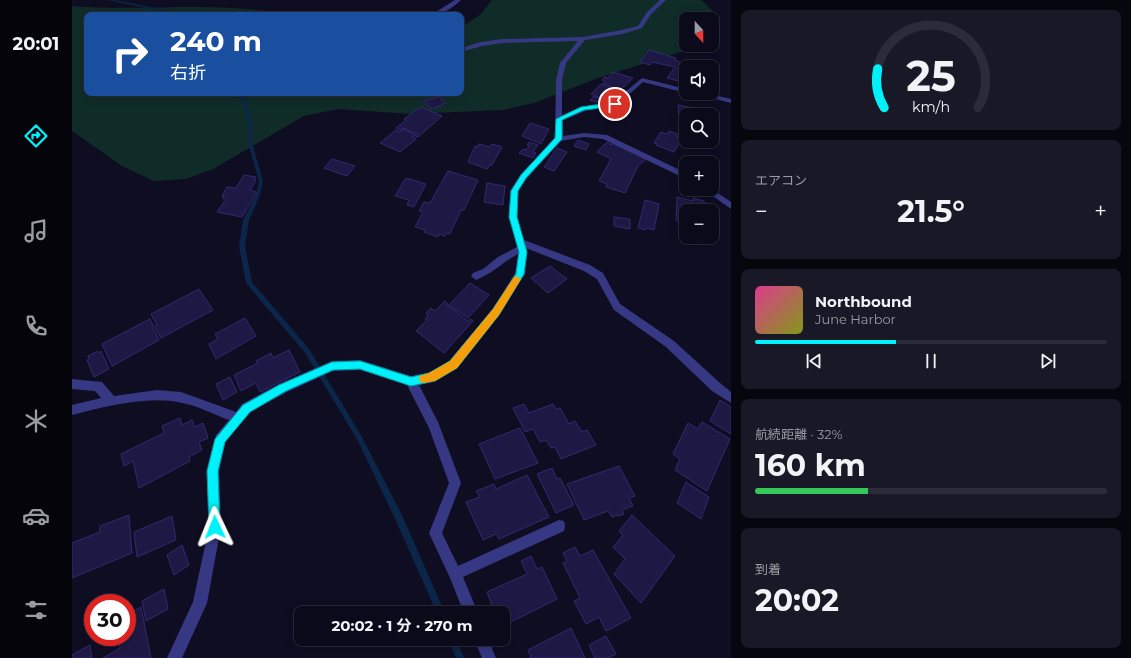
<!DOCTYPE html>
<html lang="ja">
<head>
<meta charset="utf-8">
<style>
	body { margin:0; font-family:Montserrat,"Noto Sans JP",sans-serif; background:#191827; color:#f1f3f6; height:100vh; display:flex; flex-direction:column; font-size:15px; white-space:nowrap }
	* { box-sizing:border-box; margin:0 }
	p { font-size:13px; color:#9a9aa2 }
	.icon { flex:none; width:22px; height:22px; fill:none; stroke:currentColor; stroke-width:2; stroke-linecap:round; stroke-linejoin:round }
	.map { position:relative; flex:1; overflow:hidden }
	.details { display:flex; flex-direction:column; gap:10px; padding:10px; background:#06060e; width:400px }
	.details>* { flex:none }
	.hud { position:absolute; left:12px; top:12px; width:380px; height:84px; border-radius:8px; box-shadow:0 2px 10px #0003,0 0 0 1px #2b2b39; background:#1a4fa0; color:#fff; overflow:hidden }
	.needle { width:26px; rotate:159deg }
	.tools { position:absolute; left:607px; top:12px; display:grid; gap:8px }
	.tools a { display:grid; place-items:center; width:40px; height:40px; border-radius:8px; background:#0b0a1a; box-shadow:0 2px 10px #0003,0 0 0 1px #2b2b39; font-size:20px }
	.speed { position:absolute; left:12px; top:594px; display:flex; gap:8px; font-size:20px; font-weight:700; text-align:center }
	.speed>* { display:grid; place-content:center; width:52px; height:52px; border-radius:50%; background:#0b0a1a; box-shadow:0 2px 10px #0003,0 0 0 1px #2b2b39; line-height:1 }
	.speed .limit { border:6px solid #d22; background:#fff; color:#111 }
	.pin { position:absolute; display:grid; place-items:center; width:34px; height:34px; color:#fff; margin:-17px; border:2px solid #fff; border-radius:50%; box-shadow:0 1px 4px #0007 }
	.me { position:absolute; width:44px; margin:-22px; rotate:358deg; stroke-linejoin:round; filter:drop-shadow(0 0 3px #0008) }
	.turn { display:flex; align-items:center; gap:14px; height:84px; padding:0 20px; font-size:18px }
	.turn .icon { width:52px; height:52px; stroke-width:2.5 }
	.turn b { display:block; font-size:28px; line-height:34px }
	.big { font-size:30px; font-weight:700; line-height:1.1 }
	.details .card { flex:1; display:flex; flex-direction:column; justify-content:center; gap:6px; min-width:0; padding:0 14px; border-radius:8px; background:#191827 }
	.details .dial { align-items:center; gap:0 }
	.dial svg { height:104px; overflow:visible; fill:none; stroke:#2b2b39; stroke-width:7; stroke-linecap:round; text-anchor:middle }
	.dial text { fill:#f1f3f6; stroke:none }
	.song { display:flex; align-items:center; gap:12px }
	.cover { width:48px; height:48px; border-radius:6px; background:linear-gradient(135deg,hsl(330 70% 55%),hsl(70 70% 35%)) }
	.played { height:4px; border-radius:2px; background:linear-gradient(90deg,#00f1f9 40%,#2b2b39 40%) }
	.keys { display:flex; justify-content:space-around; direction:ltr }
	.heat { display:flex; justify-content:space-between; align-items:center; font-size:22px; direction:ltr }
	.charge { height:6px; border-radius:3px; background:linear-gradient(90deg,#34c759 32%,#2b2b39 0) }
	.trip { position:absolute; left:222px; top:606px; width:216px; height:40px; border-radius:8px; background:#0b0a1a; box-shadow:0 2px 10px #0003,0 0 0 1px #2b2b39; font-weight:700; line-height:40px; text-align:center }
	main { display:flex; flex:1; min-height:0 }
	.tabs { display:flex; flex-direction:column; width:72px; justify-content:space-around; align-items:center; background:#04040a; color:#9a9aa2 }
	.tabs .icon { width:28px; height:28px }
	.tabs .active { color:#00f1f9 }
	.tabs b { font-size:18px; color:#f1f3f6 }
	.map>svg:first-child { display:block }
	.green { fill:#0f2c29 }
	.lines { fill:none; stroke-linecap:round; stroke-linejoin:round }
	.stream { fill:#0b2648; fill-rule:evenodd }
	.building { fill:#1e1844; stroke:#322971 }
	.minor { fill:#363883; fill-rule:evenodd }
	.route { fill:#00f1f9; stroke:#009da2 }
	.slow { fill:#f59e0b }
</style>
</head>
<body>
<main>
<nav class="tabs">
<b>20:01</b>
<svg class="icon active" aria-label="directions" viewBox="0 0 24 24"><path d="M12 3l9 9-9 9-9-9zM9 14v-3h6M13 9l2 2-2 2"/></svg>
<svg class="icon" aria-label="music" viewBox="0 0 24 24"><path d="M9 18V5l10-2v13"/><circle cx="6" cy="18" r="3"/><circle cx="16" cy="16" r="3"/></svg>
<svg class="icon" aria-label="phone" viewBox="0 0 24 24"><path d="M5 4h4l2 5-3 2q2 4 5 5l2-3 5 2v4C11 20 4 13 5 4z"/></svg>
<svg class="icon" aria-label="climate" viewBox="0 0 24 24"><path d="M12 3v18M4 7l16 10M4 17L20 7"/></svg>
<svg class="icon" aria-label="car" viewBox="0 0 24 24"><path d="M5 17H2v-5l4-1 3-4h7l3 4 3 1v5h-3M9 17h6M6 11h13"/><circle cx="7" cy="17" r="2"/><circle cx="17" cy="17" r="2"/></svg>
<svg class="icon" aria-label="filters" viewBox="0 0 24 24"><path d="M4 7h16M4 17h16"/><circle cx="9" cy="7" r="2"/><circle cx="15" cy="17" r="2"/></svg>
</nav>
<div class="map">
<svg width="659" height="658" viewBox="0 0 659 658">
	<rect width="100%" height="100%" fill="#0f0d22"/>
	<path class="green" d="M 420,0 L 629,0 C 642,10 649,20 647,36 L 640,40 L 640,19 L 614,19 L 614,45 L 631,45 L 526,78 L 462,103 L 431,110 L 339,114 L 266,109 L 232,116 L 141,169 L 114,179 L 82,181 L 50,166 L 0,131 L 0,6 C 72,12 146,0 217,15 L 15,15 L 15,93 L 389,93 L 389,27 L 408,15 Z"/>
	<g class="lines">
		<g class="stream">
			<polygon points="36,0 43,0 99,11 106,15 102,15 98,13"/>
			<polygon points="160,93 165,93 174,100 180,120 180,143 191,181 188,195 177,220 173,246 180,282 237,349 290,437 330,515 373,613 365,613 324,521 286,441 233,353 174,283 167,246 171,220 184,195 187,181 176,143 176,120 170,101"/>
			<polygon points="376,639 384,639 392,658 384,658"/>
		</g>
	</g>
	<g class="building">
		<polygon points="577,50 604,58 603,60 619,67 614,67 614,83 595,78 603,67 580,62 578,65 568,62"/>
		<polygon points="541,72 561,78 552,87 550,87 547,90 531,83 533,81 530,80 533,77 536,78"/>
		<polygon points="529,84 550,92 540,102 519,94"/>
		<polygon points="522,96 533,101 529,104 518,100"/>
		<polygon points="367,97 374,103 360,109 351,101"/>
		<polygon points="606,105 631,110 631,115 614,115 614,120 607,119"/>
		<polygon points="349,107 370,116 346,137 343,136 345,134 331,128 329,130 324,128 334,120 332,119"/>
		<polygon points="458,123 477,129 469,144 450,136"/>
		<polygon points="332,129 343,135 340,137 344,139 328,152 308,143 324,130 328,132"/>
		<polygon points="597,131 606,134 604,136 610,139 602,152 584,145 585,144 582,143 589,132 595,134"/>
		<polygon points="506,140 517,144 514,150 502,146"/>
		<polygon points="457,142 466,145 461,152 464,153 461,158 447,153 451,149 454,150 457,146 455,145"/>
		<polygon points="535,142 539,145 540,143 574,159 566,166 553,193 534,187 535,184 527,181 539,159 525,152"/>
		<polygon points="407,144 418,147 420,144 430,147 420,165 418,165 415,169 396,162 403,146 406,147"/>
		<polygon points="485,148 495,152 482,171 472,167"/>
		<polygon points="260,159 283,166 275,176 252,168"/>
		<polygon points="376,171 406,180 392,210 389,210 378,234 375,233 373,236 367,234 366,237 352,232 353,230 343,227 351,212 347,211 352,202 358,203"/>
		<polygon points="172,175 184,177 182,179 184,180 178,190 185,192 170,217 145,212 154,199 150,198 152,196 150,196 155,187 164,188"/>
		<polygon points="334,178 354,184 342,207 335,205 337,200 323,196"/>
		<polygon points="415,183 433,186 431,205 412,202"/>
		<polygon points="605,197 621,201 621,198 632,201 632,203 634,203 634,211 614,211 614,223 604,220"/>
		<polygon points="573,200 587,204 582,230 574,228 573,230 566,228"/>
		<polygon points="542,217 558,219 558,229 542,226"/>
		<polygon points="478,266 495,279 476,293 459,278"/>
		<polygon points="398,283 417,295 396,318 377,305"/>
		<polygon points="127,289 141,310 89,338 82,326 85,325 79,314"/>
		<polygon points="373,301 376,304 375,305 396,321 398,319 401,321 372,353 344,331 355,320 353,319 356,315 354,313 359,308 363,311"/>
		<polygon points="173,318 184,336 144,359 137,344 146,339 143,334"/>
		<polygon points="78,319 81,325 80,326 87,340 40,366 30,344"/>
		<polygon points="217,350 228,372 188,392 184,383 169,391 162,375 186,363 184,361 199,353 201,358"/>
		<polygon points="26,351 27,353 29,351 37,369 22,377 15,360 17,359 16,356"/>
		<polygon points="158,377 165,392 151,400 144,384"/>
		<polygon points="648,400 659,407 659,434 638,421"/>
		<polygon points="452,404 457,413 481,404 484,409 488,408 497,424 503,421 510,432 515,430 524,445 489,459 483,447 479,448 474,440 468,442 461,429 453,432 441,408"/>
		<polygon points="108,418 110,425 120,420 123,427 131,423 136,438 127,442 130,450 117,457 118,461 67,488 61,461 52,466 49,454 92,433 90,426"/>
		<polygon points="630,422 658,439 635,491 603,470 608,459 601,454 616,423 626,429"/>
		<polygon points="448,428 466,463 423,479 407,444"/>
		<polygon points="547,466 563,496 557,498 561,506 550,510 552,514 546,516 545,515 540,517 536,511 512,520 495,484"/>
		<polygon points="480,468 485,479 488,478 502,505 484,513 465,474"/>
		<polygon points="455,475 477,517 427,539 424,534 411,540 394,502 408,497 404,491 422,484 424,489"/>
		<polygon points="614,482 637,497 629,519 605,503"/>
		<polygon points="57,515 60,553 0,578 0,543 28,532 28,526"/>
		<polygon points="560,515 603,556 569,603 542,574 553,559 541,547 551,535 547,531"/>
		<polygon points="100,516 104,540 65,557 62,532"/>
		<polygon points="110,545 117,565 102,575 95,555"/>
		<polygon points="503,547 508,556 521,550 559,618 534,631 527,617 514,624 502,601 508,598 491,563 495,561 491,553"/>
		<polygon points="459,556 465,569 470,567 485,599 431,626 431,613 423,613 415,592 455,574 449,561"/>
		<polygon points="92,589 96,609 74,621 70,601"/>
		<polygon points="69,607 79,658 31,658 48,648 46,637 55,637 55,615"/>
		<polygon points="499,628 513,658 457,658 459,657 456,650"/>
		<polygon points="534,636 544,654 536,658 523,658 517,645"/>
		<polygon points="18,645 20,658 0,658 0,655"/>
	</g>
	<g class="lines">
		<g class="minor">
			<path d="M 383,0 L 389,0 C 380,8 371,15 359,15 Z"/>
			<path d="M 588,0 L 594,0 L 579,14 L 570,28 L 551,34 L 513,40 L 494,63 L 490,80 L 490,115 L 509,108 L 541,102 L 570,78 L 614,89 L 614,93 L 571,82 L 545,105 L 513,111 L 491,120 L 491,136 L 512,133 L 535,135 L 614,173 L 614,179 L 531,139 L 512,137 L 489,141 L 455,178 L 446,191 L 445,217 L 452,240 L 518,265 L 531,273 L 548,304 L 602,341 L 648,383 L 659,392 L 659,403 L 640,391 L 594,347 L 542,310 L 525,279 L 512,271 L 454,248 L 455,252 L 453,274 L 427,315 L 385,367 L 363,381 L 347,385 L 366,422 L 389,483 L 370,533 L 386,566 L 487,520 L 492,521 L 493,526 L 492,531 L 391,577 L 406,613 L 392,613 L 378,578 L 357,533 L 377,483 L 357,428 L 335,385 L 288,370 L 261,371 L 215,392 L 178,412 L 153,442 L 147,471 L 149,527 L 135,603 L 110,658 L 95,658 L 121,602 L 137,527 L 135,471 L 144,435 L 157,420 C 141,414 126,406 110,403 C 77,395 32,407 0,415 L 0,405 L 29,398 L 23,391 L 0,389 L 0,379 L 30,382 L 42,396 L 85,390 L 109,392 L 164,412 L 170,404 L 207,384 L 260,361 L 288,360 L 339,376 L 357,373 L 377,361 L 421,309 L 443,273 L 446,254 C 431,262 420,274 404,280 L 399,276 L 401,273 L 411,269 L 426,257 L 445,247 L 437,217 L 438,191 L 449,174 L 483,138 L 484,80 L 488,63 L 506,41 L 431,43 L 410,46 L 389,52 L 389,48 L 409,42 L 431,39 L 511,37 L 550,30 L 566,26 L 575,12 Z"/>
			<polygon points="621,93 633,93 659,99 659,103"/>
			<polygon points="631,189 640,189 659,202 659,209"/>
			<polygon points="402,639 416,639 424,658 410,658"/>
		</g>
	</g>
	<polygon class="route" points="543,102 546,103 546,106 512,110 490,120 490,139 454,178 446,191 445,217 455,252 452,274 427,315 385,368 363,381 339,386 288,369 261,370 214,391 178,412 153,442 146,471 148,527 147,531 143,533 138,531 137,527 135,471 143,439 171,405 207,385 260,362 288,361 339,377 357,373 378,361 421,309 444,274 447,252 437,217 439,191 449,175 483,138 484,119 509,107"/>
	<polygon class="slow" points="445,276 449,279 427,315 385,368 363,381 352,383 348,382 347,379 348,376 357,373 378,361 421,309 442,277"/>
</svg>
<div class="tools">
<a><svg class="needle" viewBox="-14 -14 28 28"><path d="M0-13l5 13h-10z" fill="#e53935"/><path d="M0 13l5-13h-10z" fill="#9a9aa2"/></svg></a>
<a><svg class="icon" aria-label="sound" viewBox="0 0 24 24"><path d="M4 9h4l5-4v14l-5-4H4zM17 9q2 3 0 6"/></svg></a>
<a><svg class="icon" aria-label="search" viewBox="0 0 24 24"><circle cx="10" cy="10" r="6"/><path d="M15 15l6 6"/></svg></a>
<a>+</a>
<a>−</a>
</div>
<div class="speed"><div class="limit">30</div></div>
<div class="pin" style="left:543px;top:104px;background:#d93025"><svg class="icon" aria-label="arrive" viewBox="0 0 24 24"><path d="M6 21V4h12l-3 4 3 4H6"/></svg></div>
<svg class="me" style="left:143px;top:527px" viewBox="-20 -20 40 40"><path d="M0-17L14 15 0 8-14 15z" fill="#00f1f9" stroke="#fff" stroke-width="4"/></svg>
<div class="trip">20:02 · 1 分 · 270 m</div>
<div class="hud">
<div class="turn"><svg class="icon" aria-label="right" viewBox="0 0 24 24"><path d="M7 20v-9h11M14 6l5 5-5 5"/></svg><div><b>240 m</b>右折</div></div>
</div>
</div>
<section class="details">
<div class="card dial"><svg viewBox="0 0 100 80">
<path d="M14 69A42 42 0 1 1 86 69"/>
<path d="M14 69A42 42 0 0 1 9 39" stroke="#00f1f9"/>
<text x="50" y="56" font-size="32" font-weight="700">25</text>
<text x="50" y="72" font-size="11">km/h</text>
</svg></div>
<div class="card"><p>エアコン</p>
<div class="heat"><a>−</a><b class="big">21.5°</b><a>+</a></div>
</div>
<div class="card">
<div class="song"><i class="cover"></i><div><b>Northbound</b><p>June Harbor</p></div></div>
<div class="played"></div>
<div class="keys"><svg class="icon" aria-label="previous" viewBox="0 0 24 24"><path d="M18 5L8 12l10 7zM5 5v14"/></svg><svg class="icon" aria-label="pause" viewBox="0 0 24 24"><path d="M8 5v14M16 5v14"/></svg><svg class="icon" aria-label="next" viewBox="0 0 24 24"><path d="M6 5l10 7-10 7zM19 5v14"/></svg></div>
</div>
<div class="card"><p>航続距離 · 32%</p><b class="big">160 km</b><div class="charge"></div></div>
<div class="card"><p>到着</p><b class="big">20:02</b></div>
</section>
</main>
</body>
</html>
